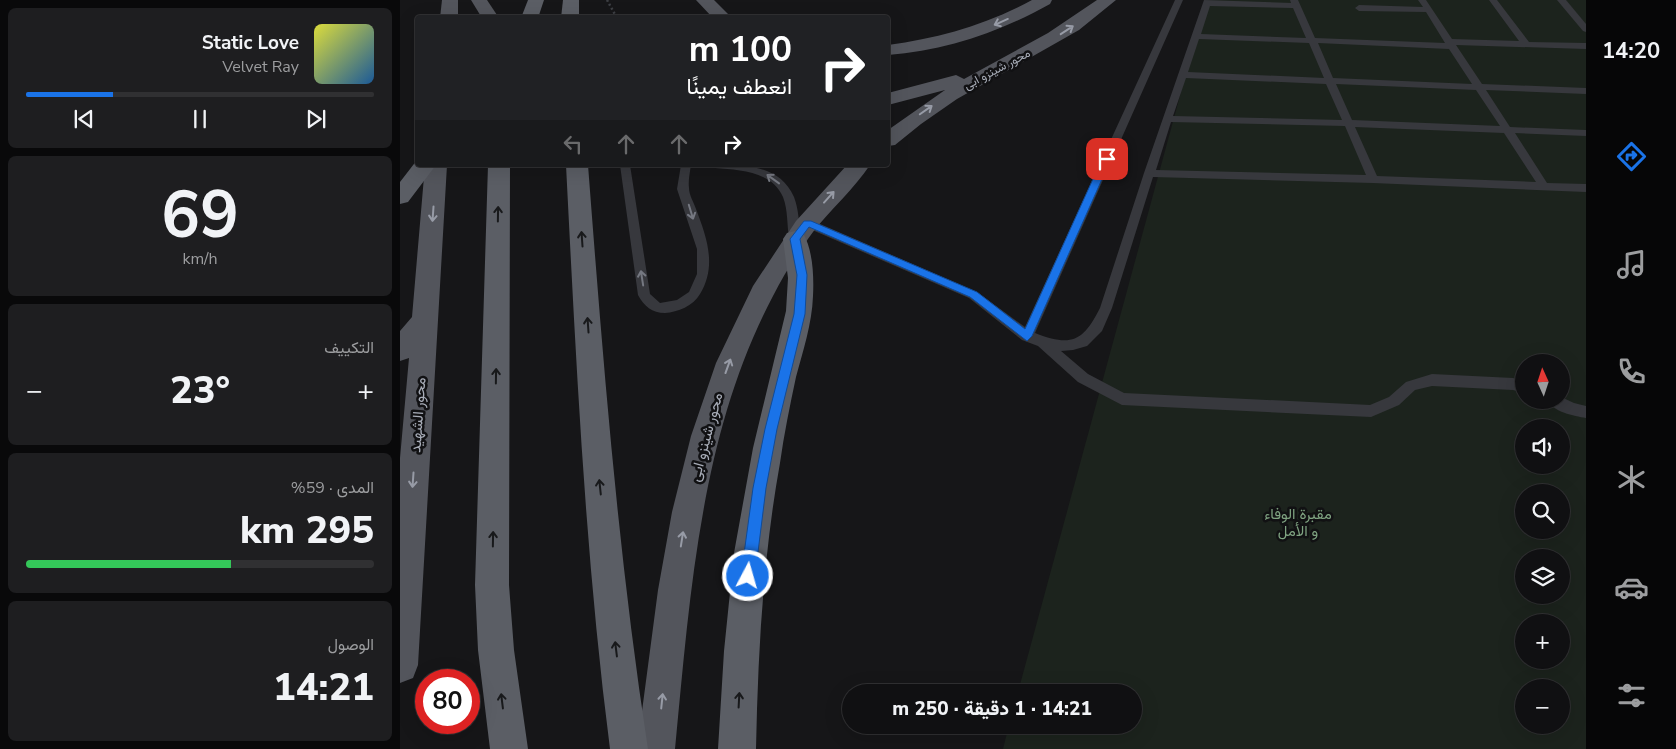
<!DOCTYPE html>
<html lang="ar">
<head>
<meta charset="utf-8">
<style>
	body { margin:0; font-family:"Nunito Sans",Vazirmatn,sans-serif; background:#1e1e20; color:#f1f3f6; direction:rtl; height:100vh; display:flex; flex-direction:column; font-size:19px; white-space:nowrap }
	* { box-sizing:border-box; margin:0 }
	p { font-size:16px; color:#9c9d9f }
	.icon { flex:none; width:28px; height:28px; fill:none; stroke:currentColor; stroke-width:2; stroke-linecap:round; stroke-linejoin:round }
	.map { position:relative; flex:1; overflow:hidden; direction:ltr }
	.sheet { display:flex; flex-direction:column; gap:8px; padding:8px; background:#09090a; width:400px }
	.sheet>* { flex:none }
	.top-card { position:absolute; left:15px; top:15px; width:475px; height:152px; border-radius:5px; box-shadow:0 5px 20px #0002,0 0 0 1px #303032; direction:rtl; background:#202124; color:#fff; overflow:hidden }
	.needle { width:32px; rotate:357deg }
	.fabs { position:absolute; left:1115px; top:354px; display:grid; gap:10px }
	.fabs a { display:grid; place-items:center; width:55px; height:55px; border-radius:50%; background:#101012; box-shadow:0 5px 20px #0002,0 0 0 1px #303032; font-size:25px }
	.speed { position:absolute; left:15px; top:669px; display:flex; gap:10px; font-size:25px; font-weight:700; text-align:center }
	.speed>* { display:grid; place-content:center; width:65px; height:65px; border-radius:50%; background:#101012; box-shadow:0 5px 20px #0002,0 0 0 1px #303032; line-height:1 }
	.speed .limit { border:8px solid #d22; background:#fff; color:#111 }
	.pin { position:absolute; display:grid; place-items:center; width:42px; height:42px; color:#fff; margin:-21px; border-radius:10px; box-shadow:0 2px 8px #0006 }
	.me { position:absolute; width:55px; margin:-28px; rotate:6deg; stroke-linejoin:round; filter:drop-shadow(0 0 4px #0008) }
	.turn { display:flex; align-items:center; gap:18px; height:105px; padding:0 15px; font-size:22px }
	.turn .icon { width:65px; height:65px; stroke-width:2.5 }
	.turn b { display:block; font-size:35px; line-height:42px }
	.lanes { display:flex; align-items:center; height:48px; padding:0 15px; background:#0003; justify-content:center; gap:25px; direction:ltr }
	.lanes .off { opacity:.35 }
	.big { font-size:38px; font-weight:800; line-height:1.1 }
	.sheet .card { flex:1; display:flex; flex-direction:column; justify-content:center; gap:8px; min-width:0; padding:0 18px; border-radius:8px; background:#1e1e20 }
	.sheet .dial { align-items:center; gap:0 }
	.dial b { font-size:65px; line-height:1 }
	.song { display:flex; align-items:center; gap:15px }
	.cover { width:60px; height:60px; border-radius:8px; background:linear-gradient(135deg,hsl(60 70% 55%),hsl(210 70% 35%)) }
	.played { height:5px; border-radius:2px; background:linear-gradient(90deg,#1a73e8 25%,#303032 25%) }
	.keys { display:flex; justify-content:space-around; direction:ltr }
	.heat { display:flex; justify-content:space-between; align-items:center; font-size:28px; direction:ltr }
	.charge { height:8px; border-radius:4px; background:linear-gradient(90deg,#34c759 59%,#303032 0) }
	.trip { position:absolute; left:442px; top:684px; width:300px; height:50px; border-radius:25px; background:#101012; box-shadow:0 5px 20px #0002,0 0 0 1px #303032; font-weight:800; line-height:50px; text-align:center; direction:rtl }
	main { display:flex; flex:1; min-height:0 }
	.tab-bar { display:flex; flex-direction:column; width:90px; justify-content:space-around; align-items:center; background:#060607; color:#9c9d9f }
	.tab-bar .icon { width:35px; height:35px }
	.tab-bar .current { color:#1a73e8 }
	.tab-bar b { font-size:22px; color:#f1f3f6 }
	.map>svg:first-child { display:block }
	.green { fill:#1c231d; fill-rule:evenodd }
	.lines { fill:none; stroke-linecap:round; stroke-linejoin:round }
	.path { stroke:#3d3f44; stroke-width:2.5; stroke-dasharray:2 2.5; stroke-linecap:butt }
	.service { fill:#37383d; fill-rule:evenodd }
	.primary { fill:#53555c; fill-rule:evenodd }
	.trunk { fill:#5b5e65; fill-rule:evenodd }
	.oneway { stroke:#979ba6 }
	.oneway2 { stroke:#757881 }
	.oneway3 { stroke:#18191b }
	.route { fill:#1a73e8; stroke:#114b97 }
	.labels { text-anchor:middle; stroke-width:5; stroke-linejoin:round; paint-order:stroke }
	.far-street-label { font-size:12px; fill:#a8adb8; stroke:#111113 }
	.street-label { font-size:15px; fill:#a8adb8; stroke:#111113 }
	.park-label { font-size:15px; fill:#7fa381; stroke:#111113 }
</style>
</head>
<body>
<main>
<nav class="tab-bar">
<b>14:20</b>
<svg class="icon current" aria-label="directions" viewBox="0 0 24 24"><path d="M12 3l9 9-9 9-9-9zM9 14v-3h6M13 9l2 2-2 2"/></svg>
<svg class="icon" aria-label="music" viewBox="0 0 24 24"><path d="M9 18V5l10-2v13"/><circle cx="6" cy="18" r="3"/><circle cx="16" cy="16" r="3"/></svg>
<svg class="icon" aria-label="phone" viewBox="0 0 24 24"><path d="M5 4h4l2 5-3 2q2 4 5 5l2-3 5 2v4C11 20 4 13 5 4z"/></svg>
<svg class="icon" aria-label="climate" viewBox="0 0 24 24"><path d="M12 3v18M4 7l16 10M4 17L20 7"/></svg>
<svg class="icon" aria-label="car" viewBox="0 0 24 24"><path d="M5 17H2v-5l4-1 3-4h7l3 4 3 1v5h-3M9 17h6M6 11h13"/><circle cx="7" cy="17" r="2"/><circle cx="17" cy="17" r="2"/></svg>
<svg class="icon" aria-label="filters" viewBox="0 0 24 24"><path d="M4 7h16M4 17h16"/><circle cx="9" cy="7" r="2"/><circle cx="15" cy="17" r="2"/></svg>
</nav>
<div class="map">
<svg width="1186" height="749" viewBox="0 0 1186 749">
	<rect width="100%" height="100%" fill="#161618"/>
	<path class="green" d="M 806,0 L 1186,0 L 1186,749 L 603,749 L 609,725 L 734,725 L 734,692 L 618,692 ZM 1124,362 L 1161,362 L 1161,400 L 1124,400 ZM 1124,428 L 1161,428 L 1161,465 L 1124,465 ZM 1124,492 L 1161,492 L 1161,530 L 1124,530 ZM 1124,558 L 1161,558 L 1161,595 L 1124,595 ZM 1124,622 L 1161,622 L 1161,660 L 1124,660 ZM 1124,688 L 1161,688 L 1161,725 L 1124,725 Z"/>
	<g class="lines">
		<polyline class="path" points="207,0 217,18"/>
		<g class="service">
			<path d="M 775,0 L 783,0 L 635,333 C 671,347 683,342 700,308 L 744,173 L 804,0 L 891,3 L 890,0 L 898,0 L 915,38 L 1045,43 L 1026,12 L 959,11 L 955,8 L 959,5 L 1023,7 L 1018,0 L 1026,0 L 1052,39 L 1119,41 L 1089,0 L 1097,0 L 1129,42 L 1186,43 L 1186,49 L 1056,45 L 1082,84 L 1186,88 L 1186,94 L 1086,90 L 1110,127 L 1186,130 L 1186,136 L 1115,133 L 1147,183 L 1186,184 L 1186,192 L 973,183 L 753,177 L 712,308 L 702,331 L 687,346 L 673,350 L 661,351 L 688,374 L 724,393 L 970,405 L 989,397 L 1006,382 L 1032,374 L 1113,378 L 1124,381 L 1124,393 L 1113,390 L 1032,386 L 1015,390 L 999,405 L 971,417 L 722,405 L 678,382 L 638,346 L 622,340 L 569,298 L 403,226 L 401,223 L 403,220 L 411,220 L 577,292 L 625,327 ZM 810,6 L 893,8 L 906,38 L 801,34 ZM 799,39 L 909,43 L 924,78 L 788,72 ZM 918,43 L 1049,49 L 1072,84 L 933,78 ZM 786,78 L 926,84 L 942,120 L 773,116 ZM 936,84 L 1076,90 L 1100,126 L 952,120 ZM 771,122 L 945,126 L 966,175 L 756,170 ZM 955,127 L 1104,133 L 1136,182 L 977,176 Z"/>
			<polygon points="1157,0 1166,0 1186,24 1186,32 1183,31"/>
			<path d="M 220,165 L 230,165 L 250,294 L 260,303 L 277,300 L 289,292 L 297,274 L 297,249 L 277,189 L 281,165 L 291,165 C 290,172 288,180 289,188 C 289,195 294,203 296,209 C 307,238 317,266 300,294 C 293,306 278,312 265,313 C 252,313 244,306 238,295 Z"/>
			<path d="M 310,165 C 341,165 379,163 394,197 C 399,210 399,225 401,239 L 399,242 L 395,243 L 389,239 C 387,225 388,210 383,197 C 372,171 339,170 315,168 Z"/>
			<path d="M 1161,397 L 1174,403 L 1186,406 L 1186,418 C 1174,416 1153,412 1147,400 L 1161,400 Z"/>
		</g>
		<g class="primary">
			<polygon points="42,0 58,0 58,18 40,18"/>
			<polygon points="71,0 87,0 99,18 82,18"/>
			<polygon points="296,0 314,0 332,18 313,18"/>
			<path d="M 632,0 L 652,0 L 650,4 C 600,32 545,51 488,55 L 488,45 C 539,38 586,25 632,0 Z"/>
			<polygon points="697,0 716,0 679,30 557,99 521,124 495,145 488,146 488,130 545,90 488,105 488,93 556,75 564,79 648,33"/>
			<polygon points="25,165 47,165 18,665 13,678 0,683 0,458 9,358 0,361 0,331 12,317"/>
			<path d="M 447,165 L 470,165 C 454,189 431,209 413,232 C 399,251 384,274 373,296 C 300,434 290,596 275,749 L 237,749 L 258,590 L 272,512 L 291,436 L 316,363 L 353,286 L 396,221 Z"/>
		</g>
		<g class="trunk">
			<polygon points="128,0 144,0 138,18 121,18"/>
			<polygon points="163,0 179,0 179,18 161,18"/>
			<polygon points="17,160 18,165 36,165 8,202 0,204 0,182"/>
			<polygon points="88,165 110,165 109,585 114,650 128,749 90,749 78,650 75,585"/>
			<path d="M 166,165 L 188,165 C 203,360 218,555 248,749 L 210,749 C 185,555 176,360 166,165 Z"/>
			<path d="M 395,231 L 403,233 C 413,250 414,277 413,296 C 412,324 403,351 396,377 C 390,405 384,434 380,463 C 363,557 358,653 356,749 L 318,749 L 324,651 L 334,553 L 353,448 L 386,311 L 388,278 L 383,239 L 387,233 Z"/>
		</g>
	</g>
	<defs><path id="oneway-shaft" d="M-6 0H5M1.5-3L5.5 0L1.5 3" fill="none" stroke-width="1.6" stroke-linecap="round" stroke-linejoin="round" transform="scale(1.25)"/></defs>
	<g class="oneway">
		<use href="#oneway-shaft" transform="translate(601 22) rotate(156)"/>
		<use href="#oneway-shaft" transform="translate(667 30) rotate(-33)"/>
		<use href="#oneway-shaft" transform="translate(526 110) rotate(-35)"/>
		<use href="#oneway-shaft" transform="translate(429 197) rotate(-48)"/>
		<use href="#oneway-shaft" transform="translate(33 214) rotate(94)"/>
		<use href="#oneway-shaft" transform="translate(328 366) rotate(-70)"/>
		<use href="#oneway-shaft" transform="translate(13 480) rotate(94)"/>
		<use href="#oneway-shaft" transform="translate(282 539) rotate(-81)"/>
		<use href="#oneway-shaft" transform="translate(262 701) rotate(-84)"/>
	</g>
	<g class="oneway2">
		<use href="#oneway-shaft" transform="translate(373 179) rotate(-144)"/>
		<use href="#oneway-shaft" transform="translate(291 212) rotate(73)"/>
		<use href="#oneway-shaft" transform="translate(242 278) rotate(-99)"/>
	</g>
	<g class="oneway3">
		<use href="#oneway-shaft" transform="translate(98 214) rotate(-89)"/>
		<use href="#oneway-shaft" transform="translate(182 239) rotate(-94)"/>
		<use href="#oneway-shaft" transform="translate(188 325) rotate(-94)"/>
		<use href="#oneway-shaft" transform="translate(96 376) rotate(-89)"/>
		<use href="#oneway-shaft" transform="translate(200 487) rotate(-96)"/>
		<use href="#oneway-shaft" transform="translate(93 539) rotate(-89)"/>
		<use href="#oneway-shaft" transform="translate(216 649) rotate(-97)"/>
		<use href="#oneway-shaft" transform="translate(339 700) rotate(-87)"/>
		<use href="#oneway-shaft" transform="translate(102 701) rotate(-97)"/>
	</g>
	<polygon class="route" points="707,156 711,159 632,336 627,341 570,297 409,227 400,239 407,275 405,314 377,429 366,488 355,576 353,581 348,583 343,581 341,576 353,488 365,429 394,314 397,275 390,239 404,221 411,221 577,292 625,329 702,159"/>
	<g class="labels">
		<g class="far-street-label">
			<text transform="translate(597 69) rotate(-28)" y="4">محور شينزو ابى</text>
		</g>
		<g class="street-label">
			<text transform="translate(18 415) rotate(-86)" y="5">محور الشهيد</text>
			<text transform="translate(306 437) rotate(-75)" y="5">محور شينزو ابى</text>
		</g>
		<g class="park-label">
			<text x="898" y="519">مقبرة الوفاء<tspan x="898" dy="17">و الأمل</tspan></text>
		</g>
	</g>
</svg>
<div class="fabs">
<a><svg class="needle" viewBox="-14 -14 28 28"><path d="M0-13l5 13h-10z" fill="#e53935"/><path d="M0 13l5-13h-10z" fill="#9c9d9f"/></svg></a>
<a><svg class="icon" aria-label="sound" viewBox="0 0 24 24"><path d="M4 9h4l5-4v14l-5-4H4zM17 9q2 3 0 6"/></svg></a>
<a><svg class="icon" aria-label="search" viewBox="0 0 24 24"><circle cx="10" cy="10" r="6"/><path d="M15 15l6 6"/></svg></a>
<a><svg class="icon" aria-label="layers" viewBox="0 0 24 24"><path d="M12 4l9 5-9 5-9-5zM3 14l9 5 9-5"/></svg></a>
<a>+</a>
<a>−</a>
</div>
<div class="speed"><div class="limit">80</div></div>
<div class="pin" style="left:707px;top:159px;background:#d93025"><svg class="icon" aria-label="arrive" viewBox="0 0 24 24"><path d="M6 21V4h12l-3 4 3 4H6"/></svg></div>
<svg class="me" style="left:348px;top:576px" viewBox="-20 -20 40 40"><circle r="17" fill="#1a73e8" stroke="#fff" stroke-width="3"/><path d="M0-11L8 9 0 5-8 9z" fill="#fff"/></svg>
<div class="trip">14:21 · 1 دقيقة · 250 m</div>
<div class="top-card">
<div class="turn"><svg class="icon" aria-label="right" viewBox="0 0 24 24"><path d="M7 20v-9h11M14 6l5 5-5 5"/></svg><div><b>100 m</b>انعطف يمينًا</div></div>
<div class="lanes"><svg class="icon off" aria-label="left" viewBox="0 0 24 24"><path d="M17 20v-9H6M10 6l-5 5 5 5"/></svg><svg class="icon off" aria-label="ahead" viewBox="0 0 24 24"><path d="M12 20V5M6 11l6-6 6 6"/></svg><svg class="icon off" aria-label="ahead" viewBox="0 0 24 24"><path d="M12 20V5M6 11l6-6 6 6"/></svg><svg class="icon" aria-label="right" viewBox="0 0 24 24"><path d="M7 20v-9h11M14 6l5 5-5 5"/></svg></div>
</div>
</div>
<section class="sheet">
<div class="card">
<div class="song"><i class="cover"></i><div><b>Static Love</b><p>Velvet Ray</p></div></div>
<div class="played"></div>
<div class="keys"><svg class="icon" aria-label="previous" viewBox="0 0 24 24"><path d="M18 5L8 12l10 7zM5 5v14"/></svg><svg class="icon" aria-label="pause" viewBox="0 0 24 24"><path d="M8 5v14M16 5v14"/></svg><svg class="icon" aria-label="next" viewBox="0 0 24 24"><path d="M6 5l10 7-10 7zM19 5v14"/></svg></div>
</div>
<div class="card dial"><b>69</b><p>km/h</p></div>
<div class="card"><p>التكييف</p>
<div class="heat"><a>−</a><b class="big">23°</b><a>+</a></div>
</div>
<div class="card"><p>المدى · 59%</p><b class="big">295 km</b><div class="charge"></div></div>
<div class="card"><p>الوصول</p><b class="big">14:21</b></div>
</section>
</main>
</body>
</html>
